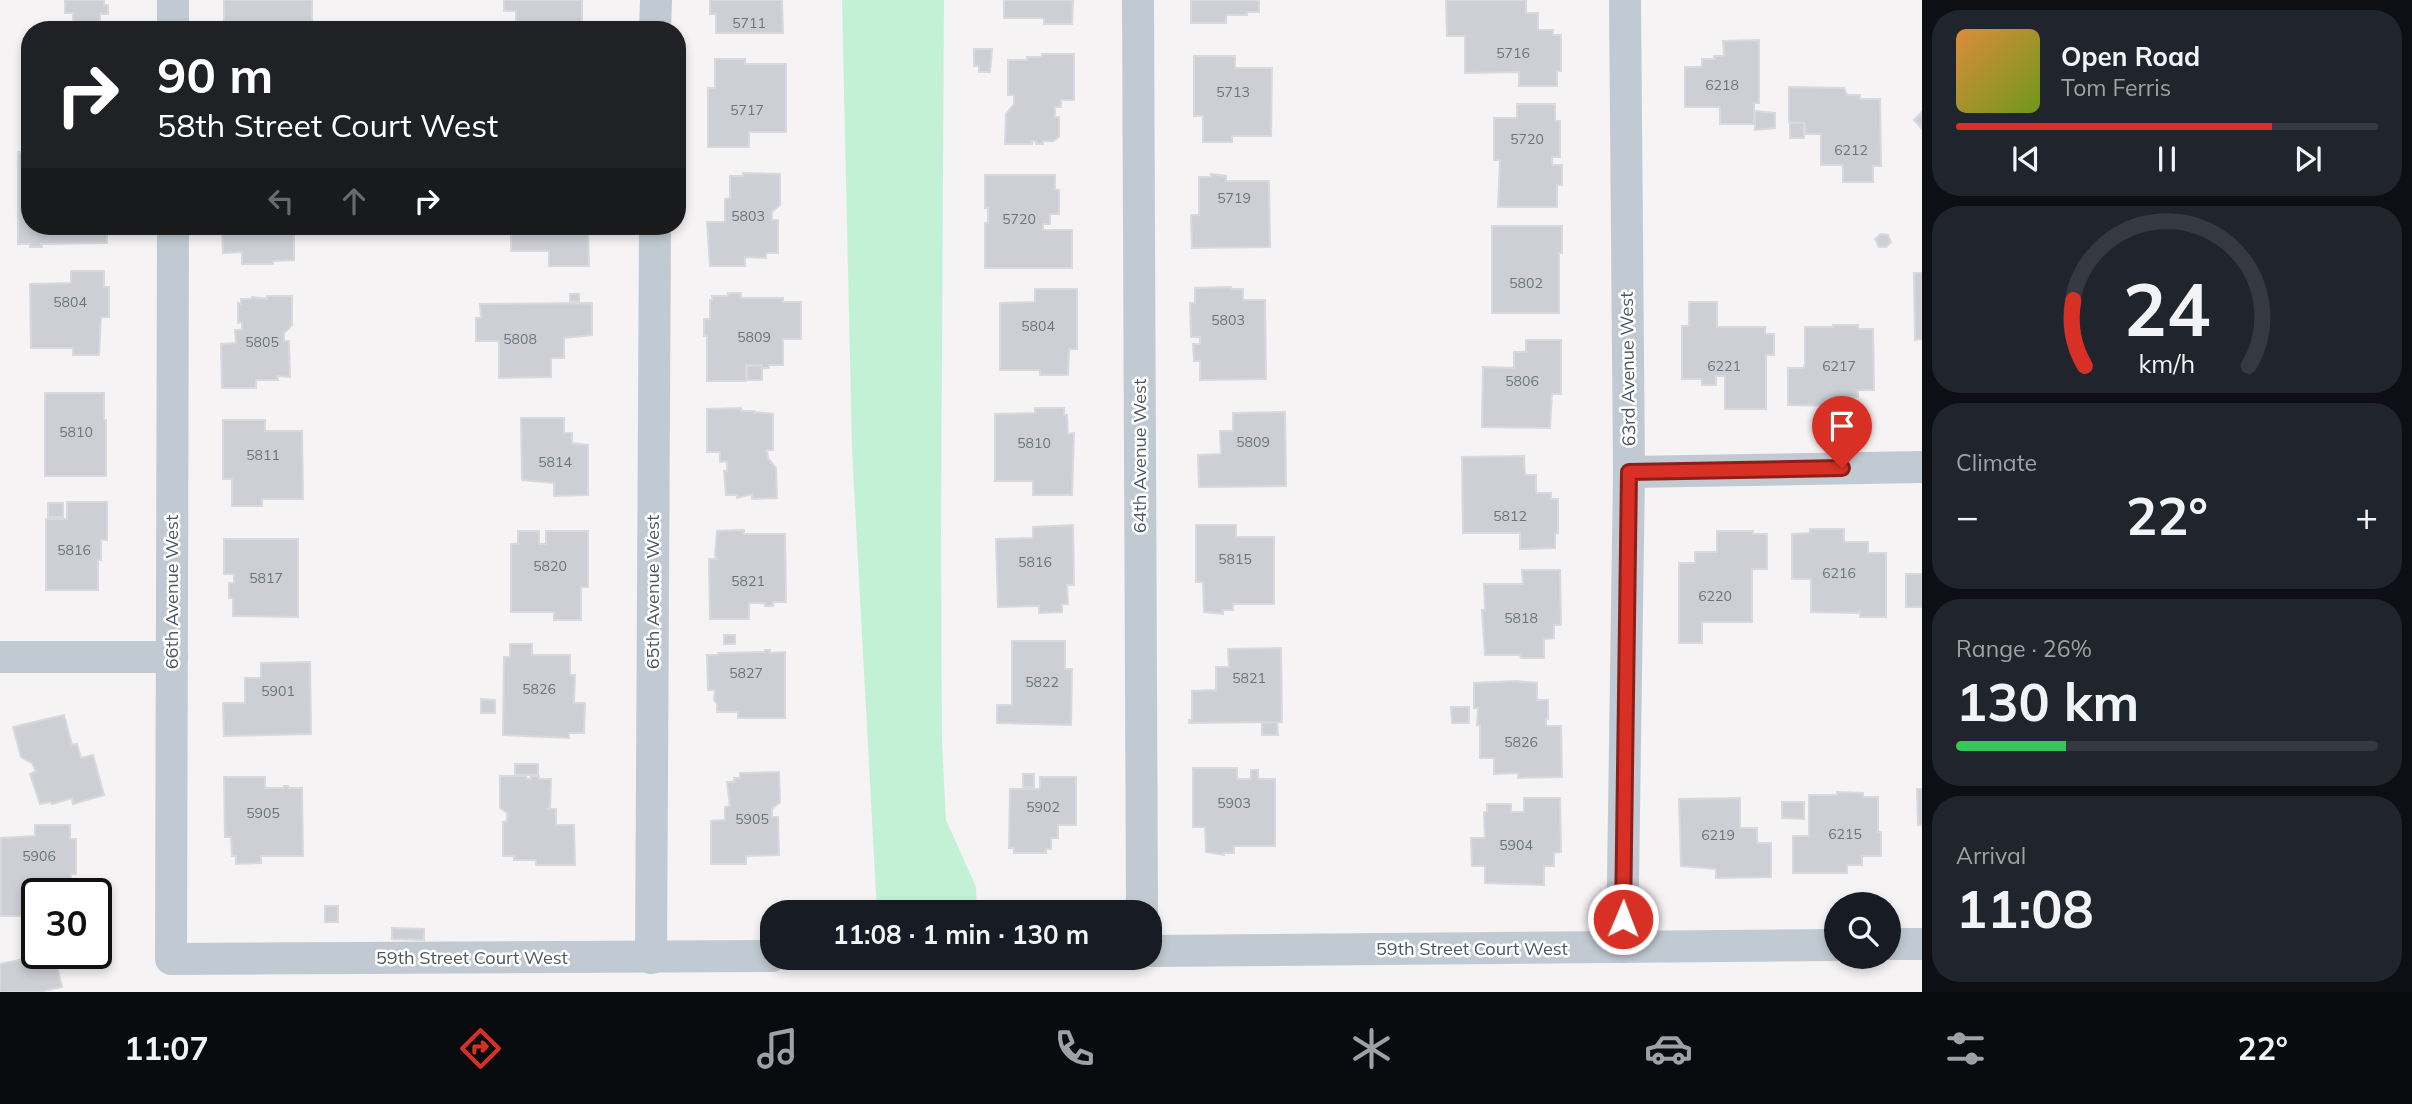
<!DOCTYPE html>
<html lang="en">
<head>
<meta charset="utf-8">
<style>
	body { margin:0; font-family:Mulish,sans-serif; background:#20242c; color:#f1f3f6; height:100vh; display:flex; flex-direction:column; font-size:26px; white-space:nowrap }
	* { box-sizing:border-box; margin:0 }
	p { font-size:23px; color:#9ea1a6 }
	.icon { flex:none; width:38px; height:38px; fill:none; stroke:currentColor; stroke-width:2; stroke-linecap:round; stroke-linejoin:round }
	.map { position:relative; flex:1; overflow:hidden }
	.panel { display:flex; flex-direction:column; gap:10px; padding:10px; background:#0d0f14; width:490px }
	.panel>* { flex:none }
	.top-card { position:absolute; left:21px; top:21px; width:665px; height:214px; border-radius:28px; box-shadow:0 4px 10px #0003; background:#202124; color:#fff; overflow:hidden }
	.fabs { position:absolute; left:1824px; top:892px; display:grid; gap:14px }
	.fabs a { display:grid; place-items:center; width:77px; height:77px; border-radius:50%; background:#171b24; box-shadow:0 4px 10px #0003; font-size:35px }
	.speed { position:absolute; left:21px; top:878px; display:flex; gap:14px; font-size:35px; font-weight:700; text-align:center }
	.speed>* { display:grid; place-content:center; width:91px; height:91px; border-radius:50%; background:#171b24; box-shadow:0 4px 10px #0003; line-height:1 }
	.speed .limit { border:4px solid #111; border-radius:10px; background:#fff; color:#111 }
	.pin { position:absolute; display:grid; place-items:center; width:60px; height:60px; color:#fff; margin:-72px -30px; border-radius:50% 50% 50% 0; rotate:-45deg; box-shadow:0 0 7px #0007 }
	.pin .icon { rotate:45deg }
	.me { position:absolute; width:77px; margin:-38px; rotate:1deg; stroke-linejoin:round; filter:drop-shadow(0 0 5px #0008) }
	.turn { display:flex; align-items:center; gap:24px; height:147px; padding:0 21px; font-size:32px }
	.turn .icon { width:91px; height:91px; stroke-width:2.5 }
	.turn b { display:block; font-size:49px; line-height:60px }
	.lanes { display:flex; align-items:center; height:66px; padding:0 21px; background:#0003; justify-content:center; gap:35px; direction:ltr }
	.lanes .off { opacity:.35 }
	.big { font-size:52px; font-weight:700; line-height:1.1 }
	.panel .widget { flex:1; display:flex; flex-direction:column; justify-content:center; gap:10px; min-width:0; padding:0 24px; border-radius:28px; background:#20242c }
	.panel .dial { align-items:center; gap:0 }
	.dial svg { height:182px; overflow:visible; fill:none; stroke:#363941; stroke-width:7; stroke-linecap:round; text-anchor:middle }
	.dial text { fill:#f1f3f6; stroke:none }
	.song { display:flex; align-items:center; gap:21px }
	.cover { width:84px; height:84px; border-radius:10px; background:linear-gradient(135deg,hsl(30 70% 55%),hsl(80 70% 35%)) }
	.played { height:7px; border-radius:4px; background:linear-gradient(90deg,#d93025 75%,#363941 75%) }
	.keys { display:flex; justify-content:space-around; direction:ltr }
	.heat { display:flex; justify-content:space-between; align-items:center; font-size:38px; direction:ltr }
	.charge { height:10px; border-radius:5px; background:linear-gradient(90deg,#34c759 26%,#363941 0) }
	.trip { position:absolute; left:760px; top:900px; width:402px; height:70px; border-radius:28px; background:#171b24; box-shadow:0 4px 10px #0003; font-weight:700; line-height:70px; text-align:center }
	.menu { display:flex; height:112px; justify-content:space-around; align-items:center; background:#090b0e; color:#9ea1a6 }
	.menu .icon { width:49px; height:49px }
	.menu .current { color:#d93025 }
	.menu b { font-size:32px; color:#f1f3f6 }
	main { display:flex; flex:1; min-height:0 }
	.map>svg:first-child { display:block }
	.green { fill:#c3f1d5 }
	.building { fill:#cdcfd5; stroke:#d7d9de; stroke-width:2 }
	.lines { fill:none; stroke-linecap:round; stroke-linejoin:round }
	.minor { stroke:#c1cad2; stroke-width:32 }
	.route-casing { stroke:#8d1f18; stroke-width:18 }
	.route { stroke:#d93025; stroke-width:12 }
	.labels { text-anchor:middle; stroke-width:5; stroke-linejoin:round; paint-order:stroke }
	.number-label { font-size:14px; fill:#6b747e }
	.street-label { font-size:18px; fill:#4a5661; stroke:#fff }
</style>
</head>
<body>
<main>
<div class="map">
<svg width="1922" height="992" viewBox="0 0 1922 992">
	<rect width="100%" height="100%" fill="#f5f3f3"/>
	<polygon class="green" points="842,0 944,0 941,533 942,743 946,820 976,887 977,912 877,912 852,450"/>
	<g class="building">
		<polygon points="65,0 104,0 104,5 108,5 108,14 100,14 100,23 73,23 73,13 65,13"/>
		<polygon points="224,0 312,0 312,28 224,30"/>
		<polygon points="504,0 582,0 582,30 516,24 516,11 504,11"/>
		<polygon points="710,0 782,0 783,33 716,33 716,14 710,14"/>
		<polygon points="1004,0 1073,0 1072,24 1044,24 1044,18 1004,18"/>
		<polygon points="1191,0 1259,0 1259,12 1247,12 1247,15 1226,15 1226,23 1191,23"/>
		<polygon points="1446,0 1526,0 1526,13 1538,13 1538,30 1553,30 1553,35 1561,35 1561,71 1557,71 1557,86 1519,86 1519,72 1465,73 1465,36 1447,36"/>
		<polygon points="1759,40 1759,103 1754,103 1754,124 1720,124 1720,107 1685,107 1685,67 1702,67 1702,59 1715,59 1714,56 1724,56 1723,41"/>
		<polygon points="974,49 992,49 990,72 979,72 979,66 974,66"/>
		<polygon points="24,51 30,51 30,121 26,121"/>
		<polygon points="1042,54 1074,54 1074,100 1061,100 1061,107 1055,107 1055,117 1059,117 1059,137 1053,141 1043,141 1043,144 1036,144 1036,141 1032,141 1032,144 1005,144 1006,114 1014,104 1014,95 1008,95 1008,60 1027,60 1027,57 1042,57"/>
		<polygon points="1194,56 1235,56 1235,68 1272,68 1271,136 1232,136 1232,142 1203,142 1203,116 1194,116"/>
		<polygon points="715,59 745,59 745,64 786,64 786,132 749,132 749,147 708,147 708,88 715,88"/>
		<polygon points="1789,87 1844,88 1847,95 1860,95 1860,99 1880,99 1881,166 1873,166 1873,182 1843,182 1843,165 1821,165 1821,134 1805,134 1805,123 1789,122"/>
		<polygon points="1517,104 1555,104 1555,121 1560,121 1560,157 1552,157 1552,165 1562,165 1562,185 1557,185 1557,207 1498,207 1500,160 1494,160 1494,118 1517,118"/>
		<polygon points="1755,111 1775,113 1775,128 1755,130"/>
		<polygon points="1922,112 1922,129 1914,120"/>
		<rect x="1790" y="123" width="14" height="15"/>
		<polygon points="18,152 30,152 30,226 107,226 107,243 41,244 42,247 30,247 30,244 18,244"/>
		<polygon points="743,173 780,174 780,205 772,212 772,220 778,220 778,253 766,253 766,258 745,257 745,266 710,266 707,222 725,222 725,199 730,198 730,176 743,176"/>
		<polygon points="1211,174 1226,176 1226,181 1269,181 1270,247 1192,248 1191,215 1199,215 1199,177 1211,177"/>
		<polygon points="985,175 1055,175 1055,190 1059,190 1059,214 1050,214 1050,224 1043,224 1043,230 1072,230 1072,268 985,268 985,223 988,223 988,208 985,208"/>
		<polygon points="240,226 287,226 287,229 294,228 294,260 273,261 273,264 242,264 242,252 223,253 222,230 240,229"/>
		<polygon points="511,226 588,226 589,266 549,266 549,251 511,251"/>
		<polygon points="1492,226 1562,226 1562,253 1559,253 1559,313 1492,313"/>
		<polygon points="1881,234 1888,235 1891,242 1886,247 1879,247 1875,239"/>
		<polygon points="71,271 104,271 104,287 109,287 109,317 101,317 99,355 73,355 73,348 31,348 30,284 71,283"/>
		<polygon points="1914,273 1922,273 1922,339 1915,340"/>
		<polygon points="1231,287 1231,289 1243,289 1243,300 1265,300 1266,379 1200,380 1200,361 1194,361 1193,344 1200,344 1200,337 1191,337 1190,303 1195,303 1195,288"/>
		<polygon points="1035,289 1077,289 1077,349 1069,349 1068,375 1040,375 1040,370 1000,370 1000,303 1035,302"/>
		<polygon points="728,293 741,293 741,298 783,298 783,302 801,302 801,339 783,339 783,365 769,365 769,368 762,368 762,365 746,365 746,381 707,381 707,336 704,336 704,319 710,319 710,300 712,300 712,296 728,296"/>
		<rect x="570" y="294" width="9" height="7"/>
		<polygon points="267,296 292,296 292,325 284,333 284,341 289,341 290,377 277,376 278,380 256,380 256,388 222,388 221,344 236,343 235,330 242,330 242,322 238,323 238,303 241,304 241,299 251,299 252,297 267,299"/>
		<polygon points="1689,302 1717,302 1717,327 1765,327 1765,334 1774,334 1774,355 1766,355 1766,409 1725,409 1725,376 1716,376 1716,385 1702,385 1702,379 1682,379 1682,326 1689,326"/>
		<polygon points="592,303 592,335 564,338 564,358 551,358 551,377 499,378 499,341 476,341 476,318 481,318 480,304"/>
		<polygon points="1833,325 1858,325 1858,329 1873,329 1874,390 1858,390 1858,397 1843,397 1843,406 1788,405 1788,368 1804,368 1805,363 1805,327 1833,327"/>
		<polygon points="1526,340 1561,340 1561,394 1552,394 1550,428 1482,427 1483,367 1514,368 1514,352 1526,352"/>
		<rect x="747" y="366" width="15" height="14"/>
		<polygon points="45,393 104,393 104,420 106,420 106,476 45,476"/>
		<polygon points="741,408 741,411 754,411 754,414 755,412 773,414 773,450 767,450 768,458 776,468 777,498 752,499 752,494 737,498 737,495 726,495 724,471 727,471 727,461 720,462 720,452 707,452 707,409"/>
		<polygon points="1035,408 1064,408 1064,415 1067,415 1068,434 1074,433 1072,495 1033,495 1033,481 995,481 995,414 1035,413"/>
		<polygon points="1285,412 1286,486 1199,487 1198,455 1221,454 1220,431 1233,431 1233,413"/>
		<polygon points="521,418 564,418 564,433 572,433 572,443 588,445 588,495 554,496 554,483 522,480"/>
		<polygon points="223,420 265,420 265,431 302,431 303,499 262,499 262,506 232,506 232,479 223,479"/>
		<polygon points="1524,456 1525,475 1536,475 1536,493 1551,493 1551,499 1558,499 1558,533 1555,533 1555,548 1520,549 1520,533 1463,533 1462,457"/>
		<polygon points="67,502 107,502 107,540 101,540 101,560 98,560 98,590 46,590 46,519 67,519"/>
		<rect x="48" y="503" width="15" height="14"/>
		<polygon points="1073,525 1074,585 1067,585 1068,604 1062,604 1062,612 1039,613 1039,606 998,607 996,539 1033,538 1033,527"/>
		<polygon points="1196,525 1236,525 1236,537 1274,537 1274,604 1233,604 1233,610 1223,610 1223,614 1204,612 1203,582 1196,582"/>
		<polygon points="1810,529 1844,529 1844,542 1868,542 1868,553 1886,553 1886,617 1860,617 1860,611 1858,613 1811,612 1811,579 1792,579 1792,534 1810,533"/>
		<polygon points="744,530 744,534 785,534 786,602 773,602 773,606 765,606 765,603 749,603 749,619 710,619 709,559 717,559 715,556 717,531"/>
		<polygon points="518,531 539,531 539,544 546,544 546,531 588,531 588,587 581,587 581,620 554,620 554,612 511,612 511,544 518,544"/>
		<polygon points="1717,531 1753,531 1753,534 1767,534 1767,569 1752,569 1752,622 1702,622 1702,643 1679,643 1679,563 1695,563 1695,552 1717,552"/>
		<polygon points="224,539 298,539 298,617 233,616 233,598 229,598 229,583 234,583 234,574 224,574"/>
		<polygon points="1522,570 1560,570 1561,625 1554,625 1554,638 1544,639 1544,658 1521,658 1520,655 1485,655 1482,610 1485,610 1484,584 1523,584"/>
		<rect x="1906" y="574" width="16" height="33"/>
		<rect x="724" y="635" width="11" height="9"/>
		<polygon points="1012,641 1065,641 1065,669 1072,669 1071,725 997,723 997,705 1012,705"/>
		<polygon points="510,644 532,644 532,655 570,655 570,675 575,675 574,703 585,703 584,733 569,733 569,738 503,735 504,657 510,657"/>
		<polygon points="1281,648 1282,722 1189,723 1189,720 1192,720 1192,691 1216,690 1216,667 1229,667 1228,649"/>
		<polygon points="765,650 770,650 770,653 785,652 785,718 738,718 738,712 717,712 717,704 714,700 715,690 708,690 707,655 718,655 718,653 765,652"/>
		<polygon points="310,662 311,734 224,736 223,703 245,703 245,678 261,678 261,663"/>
		<polygon points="1516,681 1537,683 1537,700 1548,700 1548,719 1546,719 1546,726 1561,726 1562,777 1518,778 1518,773 1494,774 1494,758 1480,758 1480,725 1477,725 1478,708 1474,708 1474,683"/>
		<polygon points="481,699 495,700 495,713 481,713"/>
		<polygon points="1451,707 1469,707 1469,723 1452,723"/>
		<polygon points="64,715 72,745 77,744 81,758 93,755 104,795 73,804 72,798 52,804 50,802 40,804 30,774 36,771 32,763 21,757 13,727"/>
		<polygon points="1277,722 1278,735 1262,735 1262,723"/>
		<rect x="515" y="764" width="23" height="11"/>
		<polygon points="1193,768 1237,768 1237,779 1251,779 1251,770 1258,770 1258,779 1275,779 1275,846 1234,846 1234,853 1224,853 1224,855 1206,852 1205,827 1193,827"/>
		<polygon points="779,772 780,802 772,809 772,817 778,817 779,855 746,856 746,864 711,864 711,821 725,820 725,807 730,806 727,782 734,782 734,778 740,778 740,773"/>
		<rect x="1023" y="774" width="11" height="13"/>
		<polygon points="500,776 526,776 526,779 531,779 531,776 539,776 539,779 551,779 550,808 546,809 556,809 556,825 574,825 575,865 536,865 536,860 514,860 514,856 503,856 503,822 507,821 507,813 500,808"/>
		<polygon points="224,777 265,777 265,788 284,788 284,786 288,786 289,788 302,788 303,856 261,856 261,863 236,864 236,856 232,856 231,837 225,837"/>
		<polygon points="1040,777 1076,777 1076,825 1058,825 1058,838 1051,838 1051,849 1046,849 1046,853 1014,853 1014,848 1009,848 1010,789 1040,789"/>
		<polygon points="1917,789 1922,789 1922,825 1918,825"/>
		<polygon points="1837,792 1863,793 1863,797 1878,797 1878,832 1881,832 1881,856 1862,856 1862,865 1847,865 1847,873 1793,873 1793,836 1809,836 1809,795 1837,795"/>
		<polygon points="1524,798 1560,798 1561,852 1554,853 1554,866 1544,866 1544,885 1485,883 1485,866 1472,866 1471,838 1485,838 1484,812 1487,812 1487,804 1511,804 1511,812 1524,812"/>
		<polygon points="1740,798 1740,828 1757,828 1757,843 1771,843 1771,877 1716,878 1716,869 1681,866 1679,799"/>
		<polygon points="1782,802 1804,802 1804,819 1782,818"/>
		<polygon points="35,825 70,825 70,839 76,839 76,874 71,874 71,881 74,881 74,894 37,894 37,916 1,916 1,838 35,836"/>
		<rect x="325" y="906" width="13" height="16"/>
		<polygon points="392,928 424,929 424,940 392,939"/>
		<polygon points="47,954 54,954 62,987 38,992 0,992 0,964"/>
	</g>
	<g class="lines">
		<g class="minor">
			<polyline points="1138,0 1142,912"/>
			<polyline points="173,30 173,0"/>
			<polyline points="655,30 656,0"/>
			<polyline points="173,226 171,959 772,956"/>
			<polyline points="1629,472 1922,467"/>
			<polyline points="0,657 172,657"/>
			<polyline points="1888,944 1922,944"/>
			<polyline points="1622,947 1629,472 1625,0"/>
			<polyline points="1150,951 1836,945"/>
			<polyline points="651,958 655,226"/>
		</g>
	</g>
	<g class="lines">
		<g class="route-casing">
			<polyline id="route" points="1623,919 1629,472 1842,468"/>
		</g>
		<use href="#route" class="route"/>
	</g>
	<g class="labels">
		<g class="number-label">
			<text x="749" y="28">5711</text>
			<text x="1513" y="58">5716</text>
			<text x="1722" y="90">6218</text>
			<text x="1233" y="97">5713</text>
			<text x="747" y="115">5717</text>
			<text x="1527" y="144">5720</text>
			<text x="1851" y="155">6212</text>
			<text x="1234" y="203">5719</text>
			<text x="748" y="221">5803</text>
			<text x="1019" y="224">5720</text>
			<text x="1526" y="288">5802</text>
			<text x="70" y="307">5804</text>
			<text x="1228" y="325">5803</text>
			<text x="1038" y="331">5804</text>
			<text x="754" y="342">5809</text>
			<text x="520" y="344">5808</text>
			<text x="262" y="347">5805</text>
			<text x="1724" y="371">6221</text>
			<text x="1839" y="371">6217</text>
			<text x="1522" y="386">5806</text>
			<text x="76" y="437">5810</text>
			<text x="1253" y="447">5809</text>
			<text x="1034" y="448">5810</text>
			<text x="263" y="460">5811</text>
			<text x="555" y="467">5814</text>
			<text x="1510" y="521">5812</text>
			<text x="74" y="555">5816</text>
			<text x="1235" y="564">5815</text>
			<text x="1035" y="567">5816</text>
			<text x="550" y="571">5820</text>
			<text x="1839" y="578">6216</text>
			<text x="266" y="583">5817</text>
			<text x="748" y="586">5821</text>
			<text x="1715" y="601">6220</text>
			<text x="1521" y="623">5818</text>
			<text x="746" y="678">5827</text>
			<text x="1249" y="683">5821</text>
			<text x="1042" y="687">5822</text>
			<text x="539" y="694">5826</text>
			<text x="278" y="696">5901</text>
			<text x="1521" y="747">5826</text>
			<text x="1234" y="808">5903</text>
			<text x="1043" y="812">5902</text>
			<text x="263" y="818">5905</text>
			<text x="752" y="824">5905</text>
			<text x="1845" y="839">6215</text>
			<text x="1718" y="840">6219</text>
			<text x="1516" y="850">5904</text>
			<text x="39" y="861">5906</text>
		</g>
		<g class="street-label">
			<text transform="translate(1628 369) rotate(-91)" y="6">63rd Avenue West</text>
			<text transform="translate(1140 456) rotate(-90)" y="6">64th Avenue West</text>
			<text transform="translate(172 592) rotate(-90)" y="6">66th Avenue West</text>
			<text transform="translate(653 592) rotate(-90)" y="6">65th Avenue West</text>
			<text x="1472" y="955">59th Street Court West</text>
			<text x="472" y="964">59th Street Court West</text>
		</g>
	</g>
</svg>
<div class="fabs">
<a><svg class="icon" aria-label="search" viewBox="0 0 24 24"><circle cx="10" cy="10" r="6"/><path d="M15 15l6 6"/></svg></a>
</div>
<div class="speed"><div class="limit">30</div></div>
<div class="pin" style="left:1842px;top:468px;background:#d93025"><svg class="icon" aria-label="arrive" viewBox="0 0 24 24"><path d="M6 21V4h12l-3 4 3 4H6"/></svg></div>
<svg class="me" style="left:1623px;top:919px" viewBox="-20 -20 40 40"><circle r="17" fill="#d93025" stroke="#fff" stroke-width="3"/><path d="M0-11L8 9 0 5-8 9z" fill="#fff"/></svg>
<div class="trip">11:08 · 1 min · 130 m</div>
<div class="top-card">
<div class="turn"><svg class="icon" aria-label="right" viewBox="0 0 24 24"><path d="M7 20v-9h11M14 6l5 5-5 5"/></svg><div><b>90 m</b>58th Street Court West</div></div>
<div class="lanes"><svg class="icon off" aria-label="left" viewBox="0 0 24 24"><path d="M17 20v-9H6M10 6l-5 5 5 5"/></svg><svg class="icon off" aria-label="ahead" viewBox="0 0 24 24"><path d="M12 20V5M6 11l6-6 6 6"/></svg><svg class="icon" aria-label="right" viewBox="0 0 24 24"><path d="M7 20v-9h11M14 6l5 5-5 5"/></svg></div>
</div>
</div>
<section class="panel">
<div class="widget">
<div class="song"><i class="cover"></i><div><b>Open Road</b><p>Tom Ferris</p></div></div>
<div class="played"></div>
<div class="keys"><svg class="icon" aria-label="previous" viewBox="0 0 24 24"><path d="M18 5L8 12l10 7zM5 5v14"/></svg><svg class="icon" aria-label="pause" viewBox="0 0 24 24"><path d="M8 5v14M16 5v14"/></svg><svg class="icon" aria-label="next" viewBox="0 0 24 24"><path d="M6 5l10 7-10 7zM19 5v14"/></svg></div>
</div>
<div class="widget dial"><svg viewBox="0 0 100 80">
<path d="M14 69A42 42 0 1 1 86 69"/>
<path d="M14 69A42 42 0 0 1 9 40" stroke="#d93025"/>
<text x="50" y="56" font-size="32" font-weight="700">24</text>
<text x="50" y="72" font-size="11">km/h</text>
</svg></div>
<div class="widget"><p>Climate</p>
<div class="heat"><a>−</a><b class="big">22°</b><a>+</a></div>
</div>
<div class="widget"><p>Range · 26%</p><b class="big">130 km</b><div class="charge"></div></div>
<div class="widget"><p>Arrival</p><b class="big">11:08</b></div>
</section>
</main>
<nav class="menu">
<b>11:07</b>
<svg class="icon current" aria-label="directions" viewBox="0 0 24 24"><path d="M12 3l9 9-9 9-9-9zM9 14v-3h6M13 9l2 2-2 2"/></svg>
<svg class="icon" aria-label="music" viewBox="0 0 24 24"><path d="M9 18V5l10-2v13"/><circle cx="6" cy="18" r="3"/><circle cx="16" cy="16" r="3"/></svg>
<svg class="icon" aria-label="phone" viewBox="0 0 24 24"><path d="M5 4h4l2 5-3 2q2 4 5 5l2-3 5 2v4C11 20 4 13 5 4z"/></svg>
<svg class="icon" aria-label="climate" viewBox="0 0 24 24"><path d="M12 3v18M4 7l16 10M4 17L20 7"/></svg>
<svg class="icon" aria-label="car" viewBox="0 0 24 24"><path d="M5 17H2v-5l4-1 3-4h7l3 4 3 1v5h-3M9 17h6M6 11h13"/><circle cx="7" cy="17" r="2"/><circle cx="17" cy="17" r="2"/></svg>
<svg class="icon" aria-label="filters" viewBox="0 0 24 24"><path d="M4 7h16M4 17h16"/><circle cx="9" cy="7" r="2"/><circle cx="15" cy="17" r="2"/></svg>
<b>22°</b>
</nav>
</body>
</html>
